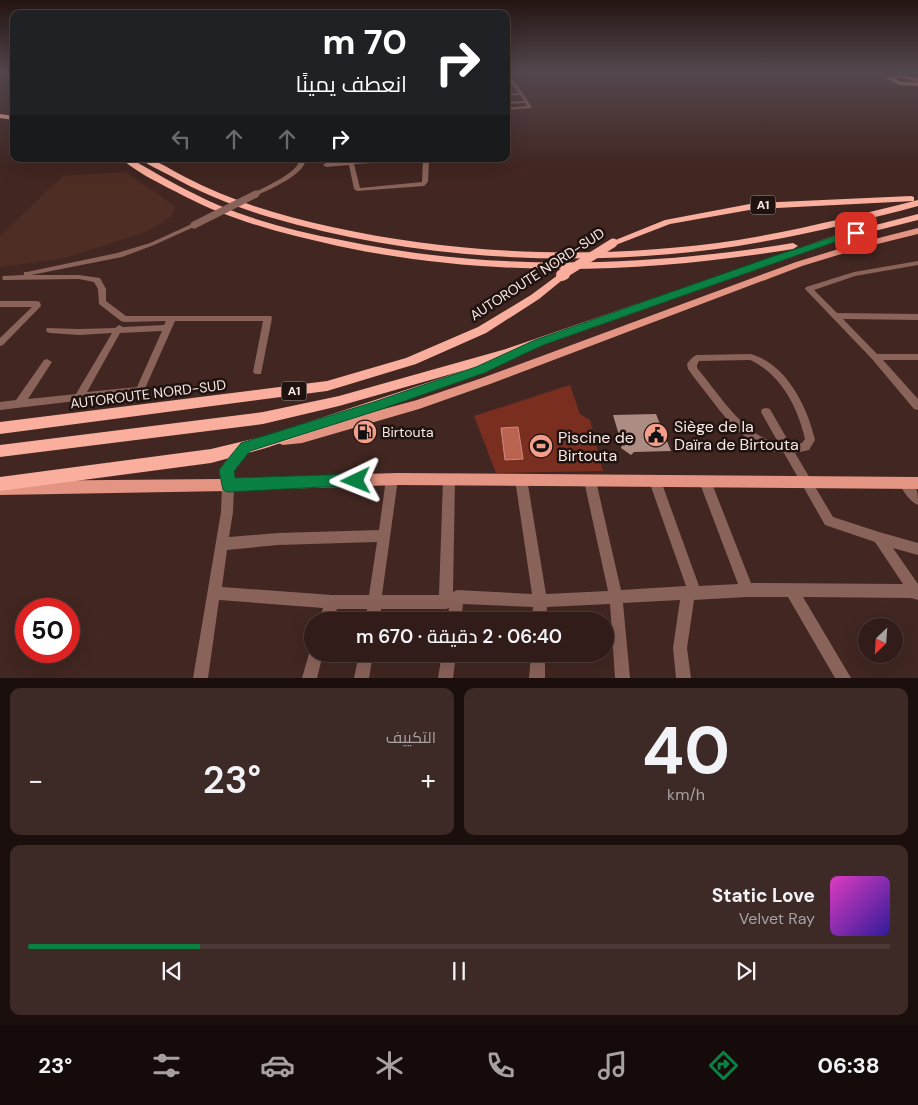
<!DOCTYPE html>
<html lang="ar">
<head>
<meta charset="utf-8">
<style>
	body { margin:0; font-family:"DM Sans",Cairo,sans-serif; background:#3d2926; color:#f1f3f6; direction:rtl; height:100vh; display:flex; flex-direction:column; font-size:19px; white-space:nowrap }
	* { box-sizing:border-box; margin:0 }
	p { font-size:16px; color:#a8a1a2 }
	.icon { flex:none; width:28px; height:28px; fill:none; stroke:currentColor; stroke-width:2; stroke-linecap:round; stroke-linejoin:round }
	.map { position:relative; height:678px; overflow:hidden; direction:ltr }
	.panel { display:flex; flex-direction:column; gap:10px; padding:10px; background:#1b0f0e; flex:1 }
	.panel>* { flex:none }
	.hud { position:absolute; left:10px; top:10px; width:500px; height:152px; border-radius:10px; box-shadow:0 5px 20px #0002,0 0 0 1px #4c3a38; direction:rtl; background:#202124; color:#fff; overflow:hidden }
	.needle { width:32px; rotate:205deg }
	.controls { position:absolute; left:858px; top:618px; display:grid; gap:10px }
	.controls a { display:grid; place-items:center; width:45px; height:45px; border-radius:50%; background:#311c19; box-shadow:0 5px 20px #0002,0 0 0 1px #4c3a38; font-size:25px }
	.speed { position:absolute; left:15px; top:598px; display:flex; gap:10px; font-size:25px; font-weight:700; text-align:center }
	.speed>* { display:grid; place-content:center; width:65px; height:65px; border-radius:50%; background:#311c19; box-shadow:0 5px 20px #0002,0 0 0 1px #4c3a38; line-height:1 }
	.speed .limit { border:8px solid #d22; background:#fff; color:#111 }
	.pin { position:absolute; display:grid; place-items:center; width:42px; height:42px; color:#fff; margin:-21px; border-radius:10px; box-shadow:0 2px 8px #0006 }
	.me { position:absolute; width:55px; margin:-28px; rotate:268deg; stroke-linejoin:round; filter:drop-shadow(0 0 4px #0008) }
	.turn { display:flex; align-items:center; gap:18px; height:105px; padding:0 20px; font-size:22px }
	.turn .icon { width:65px; height:65px; stroke-width:2.5 }
	.turn b { display:block; font-size:35px; line-height:42px }
	.lanes { display:flex; align-items:center; height:48px; padding:0 20px; background:#0003; justify-content:center; gap:25px; direction:ltr }
	.lanes .off { opacity:.35 }
	.big { font-size:38px; font-weight:600; line-height:1.1 }
	.panel .card { flex:1; display:flex; flex-direction:column; justify-content:center; gap:8px; min-width:0; padding:0 18px; border-radius:10px; background:#3d2926 }
	.panel .dial { align-items:center; gap:0 }
	.dial b { font-size:65px; line-height:1 }
	.song { display:flex; align-items:center; gap:15px }
	.cover { width:60px; height:60px; border-radius:8px; background:linear-gradient(135deg,hsl(310 70% 55%),hsl(250 70% 35%)) }
	.played { height:5px; border-radius:2px; background:linear-gradient(90deg,#0b8043 20%,#4c3a38 20%) }
	.keys { display:flex; justify-content:space-around; direction:ltr }
	.heat { display:flex; justify-content:space-between; align-items:center; font-size:28px; direction:ltr }
	.panel .tiles { flex:1; display:grid; gap:10px; grid-template-columns:1fr 1fr }
	.card:last-child { grid-column:span 2 }
	.trip { position:absolute; left:304px; top:612px; width:310px; height:50px; border-radius:25px; background:#311c19; box-shadow:0 5px 20px #0002,0 0 0 1px #4c3a38; font-weight:600; line-height:50px; text-align:center; direction:rtl }
	.dock { display:flex; height:80px; justify-content:space-around; align-items:center; background:#140b0a; color:#a8a1a2 }
	.dock .icon { width:35px; height:35px }
	.dock .active { color:#0b8043 }
	.dock b { font-size:22px; color:#f1f3f6 }
	.map>svg:first-child { display:block }
	.built { fill:#4e2d25 }
	.green { fill:#792e1f }
	.water { fill:#bb6351; stroke:#ce8b7d }
	.building { fill:#ad8c84 }
	.lines { fill:none; stroke-linecap:round; stroke-linejoin:round }
	.minor { fill:#896259; fill-rule:evenodd }
	.major { fill:#e39482; fill-rule:evenodd }
	.highway { fill:#faae9d; fill-rule:evenodd }
	.minor-bridge { stroke:#896259; stroke-width:7 }
	.highway-bridge-far1 { stroke:#faae9d; stroke-width:9 }
	.highway-bridge { stroke:#faae9d; stroke-width:12 }
	.route { fill:#0b8043; stroke:#07532c }
	.labels { text-anchor:middle; stroke-width:5; stroke-linejoin:round; paint-order:stroke }
	.shield { fill:#1f1310; stroke:#b8a7a4; stroke-width:1 }
	.shield-label { font-size:12px; font-weight:bold; fill:#fae7e3 }
	.street-label { font-size:14px; fill:#fae7e3; stroke:#1f1310 }
	.poi-label { font-size:14px; fill:#fae7e3; stroke:#1f1310; text-anchor:start }
	.near-poi-label { font-size:16px; fill:#fae7e3; stroke:#1f1310; text-anchor:start }
</style>
</head>
<body>
<div class="map">
<svg width="918" height="678" viewBox="0 0 918 678">
	<rect width="100%" height="100%" fill="#412621"/>
	<polygon class="built" points="125,172 175,206 171,217 147,232 65,258 0,267 0,236 63,176"/>
	<polygon class="green" points="570,385 580,414 590,420 603,471 496,473 474,416"/>
	<polygon class="water" points="518,427 523,459 505,460 501,428"/>
	<polygon class="building" points="656,414 671,451 634,452 631,455 621,448 622,445 613,415"/>
	<g class="lines">
		<g class="minor">
			<polygon points="506,72 523,93 532,108 506,110 506,108 527,106 525,103 506,104 506,102 524,101 520,95 506,96 506,94 518,93 506,76"/>
			<path d="M 300,159 L 306,159 C 304,175 272,188 258,195 L 254,195 L 254,193 C 266,186 298,173 300,159 Z"/>
			<polygon points="347,159 353,159 353,161 385,159 406,159 403,161 354,164 360,188 422,182 423,159 429,159 428,182 424,186 357,191 354,189 349,165 326,167 323,165 326,163 348,162"/>
			<path d="M 194,223 L 197,225 L 196,226 L 154,245 L 122,257 L 31,275 L 79,275 L 100,278 L 106,289 L 106,301 L 126,316 L 271,316 L 272,318 L 261,374 L 255,374 L 253,372 L 263,321 L 175,321 L 143,393 L 0,410 L 0,402 L 16,400 L 44,360 L 47,359 L 52,362 L 28,399 L 76,394 L 112,333 L 79,335 L 50,333 L 47,332 L 46,330 L 47,328 L 79,329 L 115,328 L 119,325 L 123,327 L 164,325 L 166,321 L 124,322 L 121,321 L 99,304 L 98,289 L 94,282 L 79,279 L 6,280 L 3,280 L 2,278 L 3,276 L 24,275 L 24,272 L 27,272 L 117,253 L 150,243 ZM 162,331 L 137,387 L 87,392 L 120,333 Z"/>
			<polygon points="918,261 918,265 855,276 814,290 837,313 918,314 918,320 843,319 877,354 918,354 918,360 883,360 918,399 918,410 914,409 872,359 805,289 806,287 854,272"/>
			<polygon points="0,301 37,301 40,302 41,306 3,345 0,346 0,338 32,307 0,307"/>
			<path d="M 751,354 C 787,365 807,406 815,440 L 809,450 L 795,453 L 833,517 L 879,532 L 918,543 L 918,555 L 893,548 L 918,584 L 918,600 L 911,598 L 803,597 L 851,678 L 835,678 L 788,597 L 747,597 L 694,600 L 687,648 L 691,678 L 676,678 L 673,648 L 680,600 L 623,603 L 630,678 L 615,678 L 610,604 L 547,607 L 546,621 L 532,621 L 533,607 L 463,604 L 461,621 L 447,621 L 449,608 L 446,609 L 381,609 L 379,621 L 365,621 L 367,609 L 337,609 L 333,621 L 319,621 L 323,608 L 219,600 L 208,678 L 193,678 L 221,512 L 222,485 L 224,481 L 228,480 L 232,481 L 234,485 L 233,512 L 229,537 L 278,533 L 379,530 L 386,479 L 388,476 L 392,474 L 396,476 L 398,479 L 382,595 L 439,595 L 443,480 L 445,476 L 449,475 L 453,476 L 455,480 L 453,592 L 457,590 L 532,594 L 515,479 L 517,476 L 521,474 L 525,476 L 527,479 L 546,594 L 608,591 L 584,481 L 586,477 L 590,476 L 594,477 L 596,481 L 621,590 L 686,586 L 649,481 L 651,477 L 655,476 L 659,477 L 661,481 L 699,586 L 738,584 L 699,481 L 701,477 L 705,476 L 709,477 L 711,481 L 751,583 L 903,584 L 875,542 L 825,525 L 784,453 C 750,451 726,419 707,394 C 701,386 694,378 688,369 L 687,364 C 690,360 693,356 697,355 ZM 750,360 C 781,374 798,408 805,439 L 802,443 L 790,444 L 770,409 L 766,408 L 762,409 L 761,412 L 779,444 C 743,435 720,395 697,368 L 697,365 L 699,361 ZM 377,542 L 369,595 L 332,595 L 222,587 L 227,550 L 278,545 Z"/>
			<path d="M 905,478 C 918,483 918,493 918,505 C 910,502 903,491 899,483 L 901,479 Z"/>
			<polygon points="312,648 312,654 323,654 317,678 302,678 309,654"/>
			<polygon points="359,654 373,654 369,678 354,678"/>
			<polygon points="442,654 456,654 453,678 438,678"/>
			<polygon points="531,654 545,654 545,678 529,678"/>
		</g>
		<g class="major">
			<polygon points="899,75 918,78 918,82 899,77 894,78 901,82 918,82 918,86 900,85 886,78"/>
			<polygon points="918,228 918,234 861,248 802,266 490,384 419,409 302,443 283,445 278,443 276,439 278,435 302,431 417,400 482,378 796,262 855,244"/>
			<polygon points="245,441 250,443 252,447 234,471 235,478 397,473 918,477 918,489 397,485 228,491 0,495 0,481 220,479 220,470 222,466 240,443"/>
		</g>
		<g class="highway">
			<polygon points="0,114 14,116 14,120 0,118"/>
			<path d="M 122,159 L 131,159 C 159,175 188,192 218,205 C 258,222 300,232 341,240 C 491,272 643,267 793,243 L 798,246 L 793,249 C 641,274 489,278 338,246 C 285,234 232,221 184,196 C 165,186 137,173 122,159 Z"/>
			<path d="M 141,159 C 156,158 171,170 185,177 C 231,201 281,216 332,227 C 464,256 605,260 738,240 C 799,230 858,215 918,200 L 918,206 C 859,222 799,236 738,246 C 584,269 418,261 269,217 C 233,206 201,193 169,175 C 160,170 149,166 141,159 Z"/>
			<polygon points="911,196 914,197 914,201 755,209 670,224 613,246 608,243 665,220 755,203"/>
			<polygon points="918,214 918,220 843,239 515,355 483,364 489,369 487,372 266,448 211,463 0,491 0,477 211,449 266,436 469,369 339,406 263,424 0,457 0,445 263,412 339,396 506,349 837,235"/>
			<polygon points="562,272 567,275 566,277 539,299 486,333 416,364 327,391 0,434 0,422 327,381 406,358 478,327 531,295"/>
		</g>
		<polyline class="minor-bridge" points="194,225 256,194"/>
		<polyline class="highway-bridge-far1" points="562,275 613,243"/>
		<polyline class="highway-bridge" points="562,275 564,274"/>
	</g>
	<linearGradient id="sky" x2="0" y2="1"><stop stop-color="#241512"/><stop offset="0.43" stop-color="#54474e"/><stop offset="1" stop-color="#54474e" stop-opacity="0"/></linearGradient>
	<rect width="918" height="167" fill="url(#sky)"/>
	<polygon class="route" points="852,231 860,233 543,345 484,373 382,409 250,451 234,471 235,478 356,474 361,476 363,481 361,485 228,492 223,490 219,470 241,443 374,402 476,367 535,340 774,256"/>
	<defs>
		<g id="fuel-disc" transform="scale(1.25)"><circle r="9.5" fill="#f49e8a" stroke="#1f1310"/><path d="M-5.5-6h7V0h2V4h1.3V-2.5L3-4.5l.8-.8L6-3V5H2.5V1h-1V6h-7ZM-4.2-4.7v3.2H.2V-4.7Z" fill="#111"/></g>
		<g id="civic-disc" transform="scale(1.25)"><circle r="9.5" fill="#f49e8a" stroke="#1f1310"/><path d="M-.6-6.5H3V-4.5H.6V-3L4-1V1h2V6H-6V1h2V-1L-.6-3ZM-1.2 2.5V6h2.4V2.5Z" fill="#111"/></g>
		<g id="stadium-disc" transform="scale(1.25)"><circle r="9.5" fill="#f49e8a" stroke="#1f1310"/><path d="M0-5a6.5 5 0 1 0 0 10a6.5 5 0 1 0 0-10ZM-3.5-1.8h7v3.6h-7Z" fill="#111"/></g>
	</defs>
	<g fill-rule="evenodd">
		<use href="#fuel-disc" x="365" y="432"/>
		<use href="#civic-disc" x="656" y="435"/>
		<use href="#stadium-disc" x="541" y="446"/>
	</g>
	<g class="labels">
		<g class="shield">
			<rect x="750.5" y="195.5" width="25" height="19" rx="4"/>
			<rect x="281.5" y="381.5" width="25" height="19" rx="4"/>
		</g>
		<g class="shield-label">
			<text x="763" y="209">A1</text>
			<text x="294" y="395">A1</text>
		</g>
		<g class="street-label">
			<text transform="translate(537 274) rotate(-33)" y="5">AUTOROUTE NORD-SUD</text>
			<text transform="translate(148 394) rotate(-7)" y="5">AUTOROUTE NORD-SUD</text>
		</g>
		<g class="poi-label">
			<text x="382" y="437">Birtouta</text>
		</g>
		<g class="near-poi-label">
			<text x="674" y="432">Siège de la<tspan x="674" dy="18">Daïra de Birtouta</tspan></text>
			<text x="558" y="443">Piscine de<tspan x="558" dy="18">Birtouta</tspan></text>
		</g>
	</g>
</svg>
<div class="controls">
<a><svg class="needle" viewBox="-14 -14 28 28"><path d="M0-13l5 13h-10z" fill="#e53935"/><path d="M0 13l5-13h-10z" fill="#a8a1a2"/></svg></a>
</div>
<div class="speed"><div class="limit">50</div></div>
<div class="pin" style="left:856px;top:233px;background:#d93025"><svg class="icon" aria-label="arrive" viewBox="0 0 24 24"><path d="M6 21V4h12l-3 4 3 4H6"/></svg></div>
<svg class="me" style="left:356px;top:481px" viewBox="-20 -20 40 40"><path d="M0-17L14 15 0 8-14 15z" fill="#0b8043" stroke="#fff" stroke-width="4"/></svg>
<div class="trip">06:40 · 2 دقيقة · 670 m</div>
<div class="hud">
<div class="turn"><svg class="icon" aria-label="right" viewBox="0 0 24 24"><path d="M7 20v-9h11M14 6l5 5-5 5"/></svg><div><b>70 m</b>انعطف يمينًا</div></div>
<div class="lanes"><svg class="icon off" aria-label="left" viewBox="0 0 24 24"><path d="M17 20v-9H6M10 6l-5 5 5 5"/></svg><svg class="icon off" aria-label="ahead" viewBox="0 0 24 24"><path d="M12 20V5M6 11l6-6 6 6"/></svg><svg class="icon off" aria-label="ahead" viewBox="0 0 24 24"><path d="M12 20V5M6 11l6-6 6 6"/></svg><svg class="icon" aria-label="right" viewBox="0 0 24 24"><path d="M7 20v-9h11M14 6l5 5-5 5"/></svg></div>
</div>
</div>
<section class="panel">
<div class="tiles">
<div class="card dial"><b>40</b><p>km/h</p></div>
<div class="card"><p>التكييف</p>
<div class="heat"><a>−</a><b class="big">23°</b><a>+</a></div>
</div>
<div class="card">
<div class="song"><i class="cover"></i><div><b>Static Love</b><p>Velvet Ray</p></div></div>
<div class="played"></div>
<div class="keys"><svg class="icon" aria-label="previous" viewBox="0 0 24 24"><path d="M18 5L8 12l10 7zM5 5v14"/></svg><svg class="icon" aria-label="pause" viewBox="0 0 24 24"><path d="M8 5v14M16 5v14"/></svg><svg class="icon" aria-label="next" viewBox="0 0 24 24"><path d="M6 5l10 7-10 7zM19 5v14"/></svg></div>
</div>
</div>
</section>
<nav class="dock">
<b>06:38</b>
<svg class="icon active" aria-label="directions" viewBox="0 0 24 24"><path d="M12 3l9 9-9 9-9-9zM9 14v-3h6M13 9l2 2-2 2"/></svg>
<svg class="icon" aria-label="music" viewBox="0 0 24 24"><path d="M9 18V5l10-2v13"/><circle cx="6" cy="18" r="3"/><circle cx="16" cy="16" r="3"/></svg>
<svg class="icon" aria-label="phone" viewBox="0 0 24 24"><path d="M5 4h4l2 5-3 2q2 4 5 5l2-3 5 2v4C11 20 4 13 5 4z"/></svg>
<svg class="icon" aria-label="climate" viewBox="0 0 24 24"><path d="M12 3v18M4 7l16 10M4 17L20 7"/></svg>
<svg class="icon" aria-label="car" viewBox="0 0 24 24"><path d="M5 17H2v-5l4-1 3-4h7l3 4 3 1v5h-3M9 17h6M6 11h13"/><circle cx="7" cy="17" r="2"/><circle cx="17" cy="17" r="2"/></svg>
<svg class="icon" aria-label="filters" viewBox="0 0 24 24"><path d="M4 7h16M4 17h16"/><circle cx="9" cy="7" r="2"/><circle cx="15" cy="17" r="2"/></svg>
<b>23°</b>
</nav>
</body>
</html>
